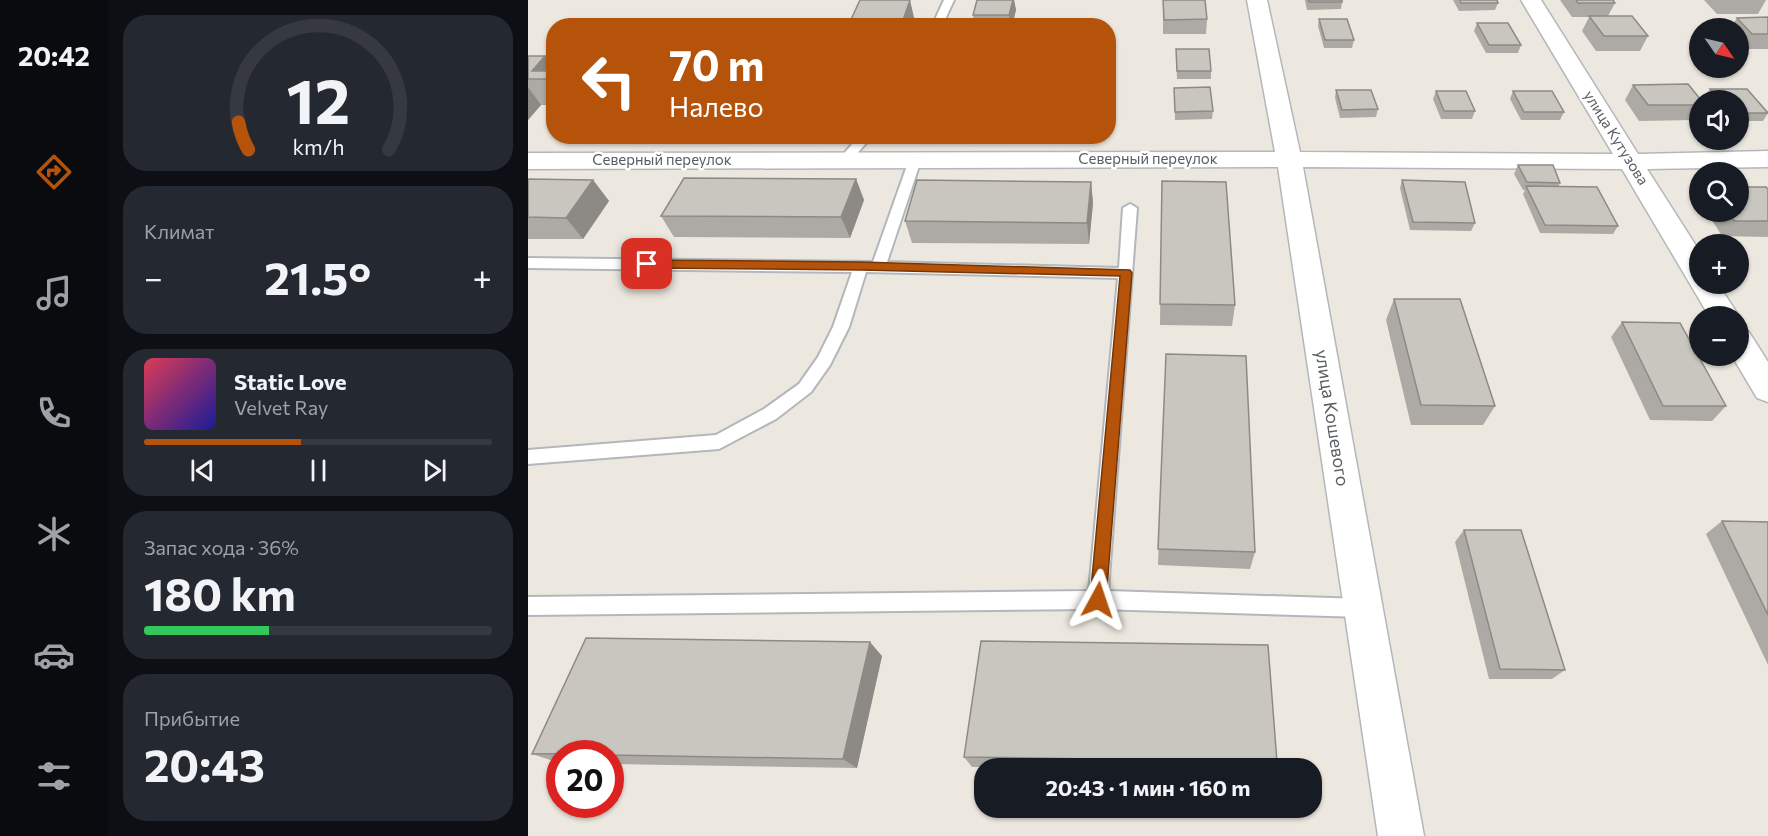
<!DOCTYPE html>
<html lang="ru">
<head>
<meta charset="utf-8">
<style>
	body { margin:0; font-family:Commissioner,sans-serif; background:#242831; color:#f1f3f6; height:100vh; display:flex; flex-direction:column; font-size:22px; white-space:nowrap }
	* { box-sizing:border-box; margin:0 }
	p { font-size:20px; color:#9ea1a6 }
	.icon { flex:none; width:33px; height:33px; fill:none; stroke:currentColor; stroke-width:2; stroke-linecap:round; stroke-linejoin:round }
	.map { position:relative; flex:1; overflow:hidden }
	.details { display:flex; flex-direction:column; gap:15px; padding:15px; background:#0d0f14; width:420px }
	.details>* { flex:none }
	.top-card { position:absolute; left:18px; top:18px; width:570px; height:126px; border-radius:24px; box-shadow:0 2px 4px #0004; background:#b45309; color:#fff; overflow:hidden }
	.needle { width:39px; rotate:124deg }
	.tools { position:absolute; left:1161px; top:18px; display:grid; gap:12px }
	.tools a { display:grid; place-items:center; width:60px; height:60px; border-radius:50%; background:#171b24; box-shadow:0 2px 4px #0004; font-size:30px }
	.speed { position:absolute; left:18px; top:740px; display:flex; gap:12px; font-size:30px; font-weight:700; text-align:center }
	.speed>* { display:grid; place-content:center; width:78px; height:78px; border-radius:50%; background:#171b24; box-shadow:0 2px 4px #0004; line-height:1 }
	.speed .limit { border:9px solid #d22; background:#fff; color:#111 }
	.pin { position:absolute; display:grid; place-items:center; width:51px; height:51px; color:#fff; margin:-26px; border-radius:12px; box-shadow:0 3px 9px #0006 }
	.me { position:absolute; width:66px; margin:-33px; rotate:5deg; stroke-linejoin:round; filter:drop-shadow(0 0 4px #0008) }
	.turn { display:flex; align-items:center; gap:21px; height:126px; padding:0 24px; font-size:27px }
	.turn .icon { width:78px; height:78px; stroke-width:2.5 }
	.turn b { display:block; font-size:42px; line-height:51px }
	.big { font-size:45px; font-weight:700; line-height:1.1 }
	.details .tile { flex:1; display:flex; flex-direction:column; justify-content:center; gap:9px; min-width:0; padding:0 21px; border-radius:24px; background:#242831 }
	.details .dial { align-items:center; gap:0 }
	.dial svg { height:156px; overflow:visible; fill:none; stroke:#363941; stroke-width:7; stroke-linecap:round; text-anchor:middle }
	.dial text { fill:#f1f3f6; stroke:none }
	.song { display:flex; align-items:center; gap:18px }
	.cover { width:72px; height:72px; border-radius:9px; background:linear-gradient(135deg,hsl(350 70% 55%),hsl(240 70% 35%)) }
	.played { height:6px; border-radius:3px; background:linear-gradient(90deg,#b45309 45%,#363941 45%) }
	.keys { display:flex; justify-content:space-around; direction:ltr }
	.heat { display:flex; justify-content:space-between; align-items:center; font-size:33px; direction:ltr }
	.charge { height:9px; border-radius:4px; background:linear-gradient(90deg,#34c759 36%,#363941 0) }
	.trip { position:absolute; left:446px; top:758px; width:348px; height:60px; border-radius:24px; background:#171b24; box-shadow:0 2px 4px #0004; font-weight:700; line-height:60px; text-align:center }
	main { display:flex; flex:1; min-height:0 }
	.menu { display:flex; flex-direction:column; width:108px; justify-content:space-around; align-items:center; background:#090b0e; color:#9ea1a6 }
	.menu .icon { width:42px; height:42px }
	.menu .current { color:#b45309 }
	.menu b { font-size:27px; color:#f1f3f6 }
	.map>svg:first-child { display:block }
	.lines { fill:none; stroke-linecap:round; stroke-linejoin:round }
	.service-casing { stroke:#b3b7bb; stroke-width:4 }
	.minor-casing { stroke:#b3b7bb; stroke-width:3 }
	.service { fill:#fff; fill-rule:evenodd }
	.minor { fill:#fff; fill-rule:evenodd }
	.wall { fill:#ada9a4 }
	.shaded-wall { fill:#8d8a86 }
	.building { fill:#c9c5bf; stroke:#8d8a86; stroke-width:1.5 }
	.route { fill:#b45309; stroke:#753606; stroke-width:1.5 }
	.labels { text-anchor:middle; stroke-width:5; stroke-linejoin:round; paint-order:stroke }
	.far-street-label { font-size:15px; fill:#585e62; stroke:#fff }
	.street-label { font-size:18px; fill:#585e62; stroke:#fff }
</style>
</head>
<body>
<main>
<nav class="menu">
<b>20:42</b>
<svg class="icon current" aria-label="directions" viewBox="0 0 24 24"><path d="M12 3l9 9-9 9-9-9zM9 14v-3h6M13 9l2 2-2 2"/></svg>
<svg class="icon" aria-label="music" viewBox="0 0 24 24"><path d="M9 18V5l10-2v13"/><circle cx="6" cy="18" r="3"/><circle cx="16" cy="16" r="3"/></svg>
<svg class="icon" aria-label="phone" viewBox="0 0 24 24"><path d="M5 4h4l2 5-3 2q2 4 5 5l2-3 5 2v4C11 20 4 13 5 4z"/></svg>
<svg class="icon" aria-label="climate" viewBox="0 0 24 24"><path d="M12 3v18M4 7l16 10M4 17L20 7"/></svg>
<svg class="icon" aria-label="car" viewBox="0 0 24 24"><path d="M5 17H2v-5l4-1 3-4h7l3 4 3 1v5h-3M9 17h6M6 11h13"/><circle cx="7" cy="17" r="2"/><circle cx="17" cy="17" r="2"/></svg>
<svg class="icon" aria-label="filters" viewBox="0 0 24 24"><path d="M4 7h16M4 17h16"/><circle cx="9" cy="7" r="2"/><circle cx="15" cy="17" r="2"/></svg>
</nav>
<section class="details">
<div class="tile dial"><svg viewBox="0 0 100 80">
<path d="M14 69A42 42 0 1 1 86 69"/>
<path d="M14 69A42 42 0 0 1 9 55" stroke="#b45309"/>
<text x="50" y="56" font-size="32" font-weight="700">12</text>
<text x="50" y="72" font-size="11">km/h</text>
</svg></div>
<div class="tile"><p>Климат</p>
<div class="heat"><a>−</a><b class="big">21.5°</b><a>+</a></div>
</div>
<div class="tile">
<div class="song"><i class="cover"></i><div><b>Static Love</b><p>Velvet Ray</p></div></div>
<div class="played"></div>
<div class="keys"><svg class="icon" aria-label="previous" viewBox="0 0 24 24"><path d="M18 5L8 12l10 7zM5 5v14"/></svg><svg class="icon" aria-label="pause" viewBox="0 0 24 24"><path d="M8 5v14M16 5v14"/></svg><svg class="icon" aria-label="next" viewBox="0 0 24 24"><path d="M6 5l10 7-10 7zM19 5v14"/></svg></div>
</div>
<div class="tile"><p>Запас хода · 36%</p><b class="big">180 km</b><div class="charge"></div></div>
<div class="tile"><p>Прибытие</p><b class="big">20:43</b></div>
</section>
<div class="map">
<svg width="1240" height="836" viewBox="0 0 1240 836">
	<rect width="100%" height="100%" fill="#ede8df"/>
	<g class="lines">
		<g class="service-casing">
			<g id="service">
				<polygon points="416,0 426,0 414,26 404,26"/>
				<polygon points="331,136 344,136 321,163 313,163 311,160 313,157"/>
				<polygon points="387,156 393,160 359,262 591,268 595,208 602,204 609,208 580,591 835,599 842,601 845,608 842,615 835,617 570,609 0,615 0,597 561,591 590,278 338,272 321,327 302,365 283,392 248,419 191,449 0,464 0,450 188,435 236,409 271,384 290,357 305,327 324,272 0,268 0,258 345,262 381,160"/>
			</g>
		</g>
		<g class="minor-casing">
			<g id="minor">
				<polygon points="719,0 739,0 772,152 1085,154 993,0 1013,0 1110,154 1240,151 1240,167 1119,169 1172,252 1172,284 1190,284 1211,316 1210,317 1181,316 1094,169 775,167 896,836 850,836 750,167 0,169 0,153 747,152"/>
				<polygon points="1210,329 1221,332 1240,362 1240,402 1229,398 1204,356 1210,356"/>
			</g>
		</g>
		<use href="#service" class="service"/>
		<use href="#minor" class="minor"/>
	</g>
	<g class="wall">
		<polygon points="449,0 486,0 488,10 484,26 447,26 445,15"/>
		<polygon points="635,0 679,19 678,34 635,34"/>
		<polygon points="777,0 814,0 814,2 813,9 779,10"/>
		<polygon points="925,0 969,0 970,3 967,10 931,11"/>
		<polygon points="1032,0 1085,0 1087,3 1080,16 1120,36 1112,51 1068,51 1054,31 1061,17 1044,17"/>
		<polygon points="1176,0 1238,0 1230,14 1189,14"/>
		<polygon points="1240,17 1240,49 1214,49 1210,45 1210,28 1202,28 1209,18"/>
		<polygon points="791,19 826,40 824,48 796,48 790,26"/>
		<polygon points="949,23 993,45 990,53 958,53 946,31"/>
		<polygon points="648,49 683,71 683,79 649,79"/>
		<polygon points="0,56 17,56 26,69 26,105 13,105 0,120"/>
		<polygon points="1105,85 1172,100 1172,112 1167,120 1111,121 1097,100"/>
		<polygon points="646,88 685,111 684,119 647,120"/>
		<polygon points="1182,89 1240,112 1240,113 1235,121 1210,121 1210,100 1180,100 1177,97"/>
		<polygon points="808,90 850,109 848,117 812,118 807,98"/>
		<polygon points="908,91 947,111 944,119 913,119 905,99"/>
		<polygon points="985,91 1036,112 1032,120 993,120 982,99"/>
		<polygon points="990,165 1032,183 1030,187 1090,226 1085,234 1012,233 995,194 997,190 995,190 986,174"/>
		<polygon points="0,179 65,180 81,201 55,239 0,239"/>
		<polygon points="328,179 336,200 322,238 146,237 133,216"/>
		<polygon points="874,180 947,223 943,231 882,230 872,188"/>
		<polygon points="634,181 707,305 704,326 632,325"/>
		<polygon points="563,182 565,203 561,244 384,243 377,221"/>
		<polygon points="1240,189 1240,237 1194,236 1179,212 1210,212"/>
		<polygon points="866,299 967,406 955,425 883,425 858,320"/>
		<polygon points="1094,322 1198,406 1184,421 1122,420 1083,337"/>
		<polygon points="638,354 727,552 722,569 630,565"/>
		<polygon points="1194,521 1240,522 1240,665 1178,534"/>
		<polygon points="936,530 1037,670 1024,679 961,679 927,542"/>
		<polygon points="354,656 329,768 82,764 82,753"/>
		<polygon points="4,754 32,754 32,763"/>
		<polygon points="436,757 749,762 745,768 527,768 444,767"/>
	</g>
	<g class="shaded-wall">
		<polygon points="382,0 388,26 373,26"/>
		<polygon points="485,0 486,0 488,10 484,26 483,26 481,15"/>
		<polygon points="17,56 26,69 26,79 4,71"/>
		<polygon points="0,87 13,105 0,120"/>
		<polygon points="328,179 336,200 322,238 313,217"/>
		<polygon points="65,180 81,201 55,239 38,218"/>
		<polygon points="563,182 565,203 561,244 559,223"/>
		<polygon points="342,642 354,656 329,768 315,759"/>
	</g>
	<g class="building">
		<polygon points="332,0 382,0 373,26 320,26"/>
		<polygon points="449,0 485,0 481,15 445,15"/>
		<polygon points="635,0 677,0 679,19 636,20"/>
		<polygon points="780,0 814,0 814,2 781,2"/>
		<polygon points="932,0 969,0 970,3 933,3"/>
		<polygon points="1048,0 1085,0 1087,3 1050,3"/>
		<polygon points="1061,16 1104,16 1120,36 1076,36"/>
		<polygon points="1240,17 1240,34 1224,34 1209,18"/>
		<polygon points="791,19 819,19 826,40 797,40"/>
		<polygon points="949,23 980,23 993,45 961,45"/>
		<polygon points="648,49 681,49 683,71 649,71"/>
		<polygon points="0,56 17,56 4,71 26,71 26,79 0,79"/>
		<polygon points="1160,84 1173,100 1172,100 1172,105 1120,105 1105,85"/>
		<polygon points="682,87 685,111 647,112 646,88"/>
		<polygon points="1182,89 1219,89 1240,113 1210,113 1210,100 1192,100"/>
		<polygon points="808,90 843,90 850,109 814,110"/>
		<polygon points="908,91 938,91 947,111 916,111"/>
		<polygon points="985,91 1024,91 1036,112 996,112"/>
		<polygon points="990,165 1025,165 1032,183 999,182"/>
		<polygon points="156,178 328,179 313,217 133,216"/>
		<polygon points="0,179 65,180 38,218 0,217"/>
		<polygon points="389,180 563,182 559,223 377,221"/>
		<polygon points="874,180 937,182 947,223 885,222"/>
		<polygon points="634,181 698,182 707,305 632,304"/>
		<polygon points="998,186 1069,187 1090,226 1017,225"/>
		<polygon points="1210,187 1238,187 1240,189 1240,221 1206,221 1200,212 1210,212"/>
		<polygon points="866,299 932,299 967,406 893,405"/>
		<polygon points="1094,322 1152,323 1198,406 1135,406"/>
		<polygon points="638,354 718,356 727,552 630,549"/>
		<polygon points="1194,521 1240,522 1240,615"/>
		<polygon points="936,530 993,530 1037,670 972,669"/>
		<polygon points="58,638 342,642 315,759 82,755 82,753 4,754"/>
		<polygon points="453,641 740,645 749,762 436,757"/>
	</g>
	<polygon class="route" points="119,260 333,262 602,270 604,273 578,600 576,606 570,608 564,606 562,600 592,276 333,270 119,268 113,264"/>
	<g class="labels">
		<g class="far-street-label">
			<text transform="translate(1088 138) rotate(58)" y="5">улица Кутузова</text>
			<text x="620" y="164">Северный переулок</text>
			<text x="134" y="165">Северный переулок</text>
		</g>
		<g class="street-label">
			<text transform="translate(804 418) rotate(81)" y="6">улица Кошевого</text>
		</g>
	</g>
</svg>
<div class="tools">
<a><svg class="needle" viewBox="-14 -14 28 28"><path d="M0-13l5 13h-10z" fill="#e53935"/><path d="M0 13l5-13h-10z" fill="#9ea1a6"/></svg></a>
<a><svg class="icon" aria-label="sound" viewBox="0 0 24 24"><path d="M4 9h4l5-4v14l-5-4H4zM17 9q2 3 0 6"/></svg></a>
<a><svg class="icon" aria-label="search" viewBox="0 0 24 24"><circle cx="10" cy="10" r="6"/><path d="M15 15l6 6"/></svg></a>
<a>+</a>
<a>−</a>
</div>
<div class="speed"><div class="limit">20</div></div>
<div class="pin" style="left:119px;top:264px;background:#d93025"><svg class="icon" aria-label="arrive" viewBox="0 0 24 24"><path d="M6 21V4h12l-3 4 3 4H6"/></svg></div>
<svg class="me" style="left:570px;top:600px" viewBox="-20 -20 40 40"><path d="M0-17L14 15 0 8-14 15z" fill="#b45309" stroke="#fff" stroke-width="4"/></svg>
<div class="trip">20:43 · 1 мин · 160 m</div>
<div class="top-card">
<div class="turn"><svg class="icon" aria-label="left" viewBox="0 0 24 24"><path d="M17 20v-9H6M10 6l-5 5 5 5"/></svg><div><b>70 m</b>Налево</div></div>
</div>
</div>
</main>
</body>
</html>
